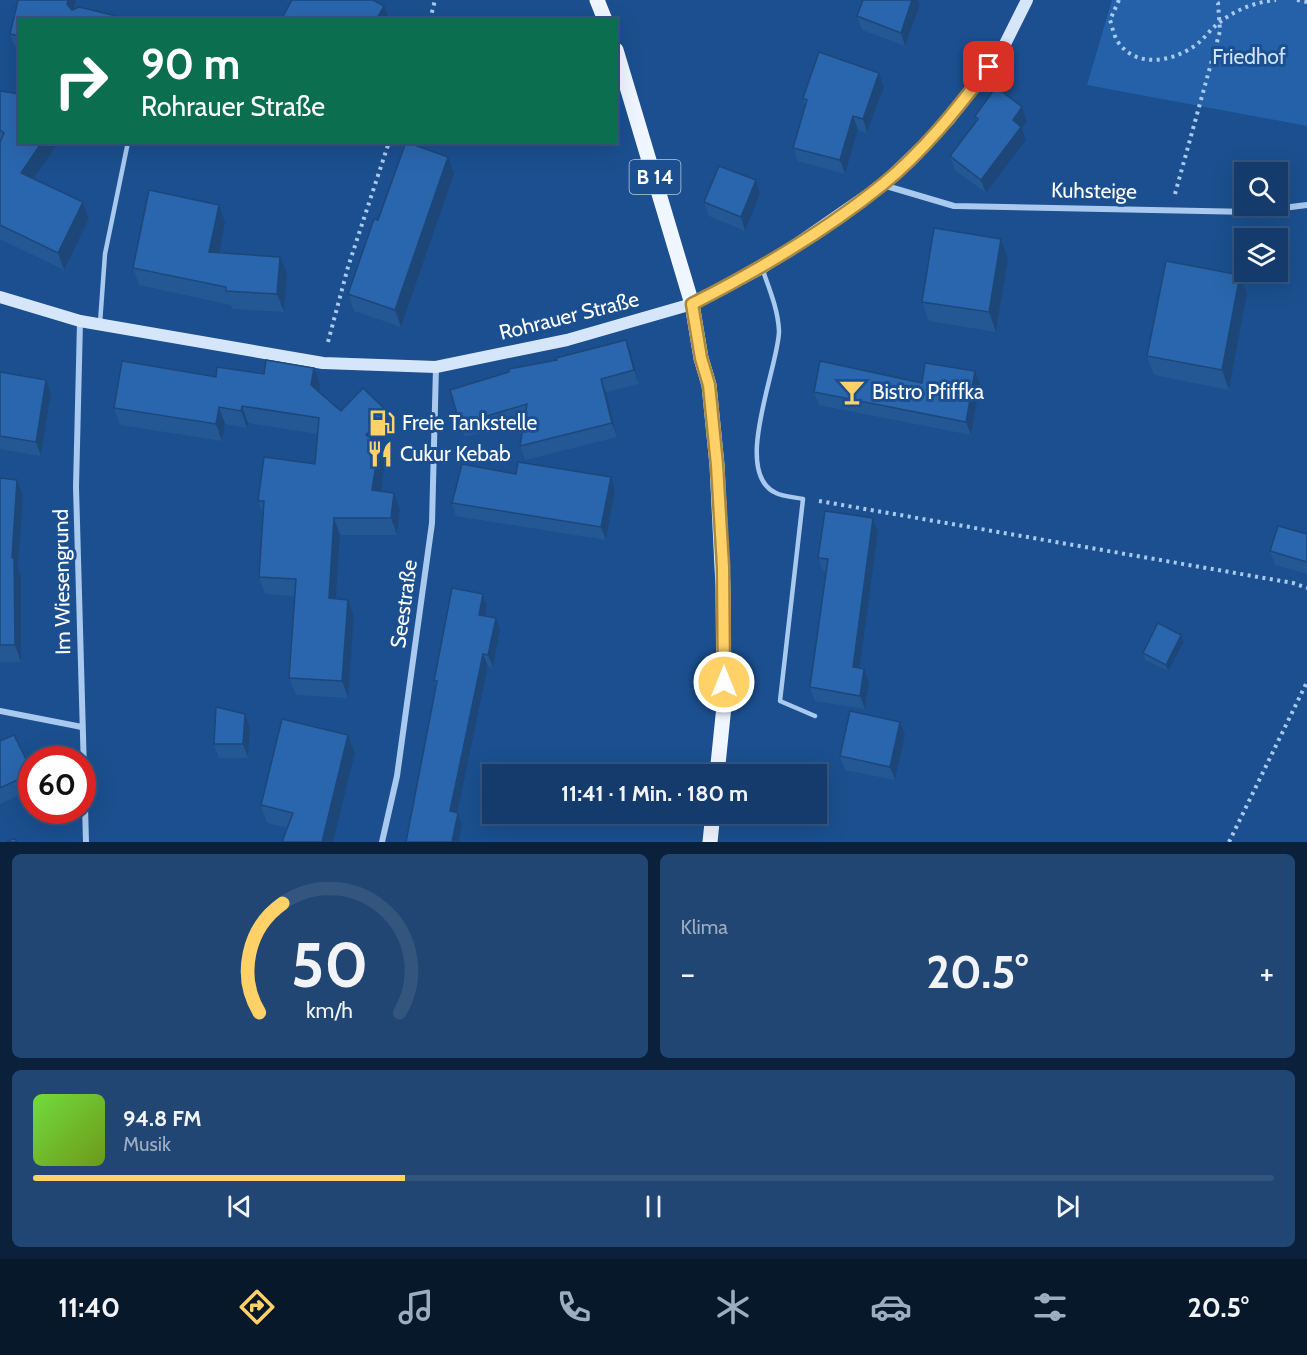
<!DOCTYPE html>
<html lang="de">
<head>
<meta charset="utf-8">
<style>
	body { margin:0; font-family:Cabin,sans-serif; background:#214673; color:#f1f3f6; height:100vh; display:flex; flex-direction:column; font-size:22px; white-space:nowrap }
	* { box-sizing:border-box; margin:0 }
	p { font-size:20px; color:#9dadc1 }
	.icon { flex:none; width:33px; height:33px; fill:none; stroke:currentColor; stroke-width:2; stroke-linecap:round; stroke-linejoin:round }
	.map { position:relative; height:842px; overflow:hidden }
	.side { display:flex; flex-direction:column; gap:12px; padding:12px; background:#0b203b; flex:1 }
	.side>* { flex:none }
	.banner { position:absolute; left:18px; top:18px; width:600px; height:126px; border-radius:0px; box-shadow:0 6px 24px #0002,0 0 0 2px #33557e; background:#0b6e4f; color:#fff; overflow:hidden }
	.buttons { position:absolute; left:1234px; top:162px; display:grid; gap:12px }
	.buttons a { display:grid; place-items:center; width:54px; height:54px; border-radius:0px; background:#143b6b; box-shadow:0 6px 24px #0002,0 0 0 2px #33557e; font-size:30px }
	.speed { position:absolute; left:18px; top:746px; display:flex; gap:12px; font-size:30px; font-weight:700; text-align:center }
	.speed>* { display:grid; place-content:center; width:78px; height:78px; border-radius:50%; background:#143b6b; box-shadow:0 6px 24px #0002,0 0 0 2px #33557e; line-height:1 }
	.speed .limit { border:9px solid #d22; background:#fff; color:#111 }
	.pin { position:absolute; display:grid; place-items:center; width:51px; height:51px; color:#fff; margin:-26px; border-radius:12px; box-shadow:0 3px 9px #0006 }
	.me { position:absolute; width:66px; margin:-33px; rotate:0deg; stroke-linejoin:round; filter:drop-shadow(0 0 4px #0008) }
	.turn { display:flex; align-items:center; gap:21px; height:126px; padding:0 24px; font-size:27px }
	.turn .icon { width:78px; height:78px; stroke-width:2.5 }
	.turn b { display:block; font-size:42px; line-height:51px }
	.big { font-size:45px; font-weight:700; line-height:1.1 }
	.side .widget { flex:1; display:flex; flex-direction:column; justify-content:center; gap:9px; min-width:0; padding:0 21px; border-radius:9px; background:#214673 }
	.side .dial { align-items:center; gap:0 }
	.dial svg { height:156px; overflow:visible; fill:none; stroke:#33557e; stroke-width:7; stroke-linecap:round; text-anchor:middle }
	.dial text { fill:#f1f3f6; stroke:none }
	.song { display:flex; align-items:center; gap:18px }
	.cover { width:72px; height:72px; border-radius:9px; background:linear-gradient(135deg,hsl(100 70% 55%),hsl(80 70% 35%)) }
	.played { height:6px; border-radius:3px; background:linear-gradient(90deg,#ffd166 30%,#33557e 30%) }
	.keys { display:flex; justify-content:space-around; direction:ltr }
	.heat { display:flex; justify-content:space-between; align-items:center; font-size:33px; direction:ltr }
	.side .tiles { flex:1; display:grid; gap:12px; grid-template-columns:1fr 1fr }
	.widget:last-child { grid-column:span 2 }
	.trip { position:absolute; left:482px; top:764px; width:345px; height:60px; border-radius:0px; background:#143b6b; box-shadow:0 6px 24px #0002,0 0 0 2px #33557e; font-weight:700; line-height:60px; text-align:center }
	.tab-bar { display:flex; height:96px; justify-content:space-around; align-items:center; background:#08182b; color:#9dadc1 }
	.tab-bar .icon { width:42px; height:42px }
	.tab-bar .on { color:#ffd166 }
	.tab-bar b { font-size:27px; color:#f1f3f6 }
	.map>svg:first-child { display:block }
	.green { fill:#2461a8 }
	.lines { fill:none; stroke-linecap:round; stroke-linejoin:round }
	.path { stroke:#a9c9ee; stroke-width:4; stroke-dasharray:3 4.5; stroke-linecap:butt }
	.lane { stroke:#a9c9ee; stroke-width:4.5 }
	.street { stroke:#a9c9ee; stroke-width:6 }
	.secondary { stroke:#d6e6fa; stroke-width:12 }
	.primary { stroke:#f0f6ff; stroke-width:15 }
	.wall { fill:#245895 }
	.shaded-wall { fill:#1d4779 }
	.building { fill:#2a66ad; stroke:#1d4779; stroke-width:1.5 }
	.route-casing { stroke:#a68842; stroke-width:15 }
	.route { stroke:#ffd166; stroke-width:10 }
	.labels { text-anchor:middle; stroke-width:6; stroke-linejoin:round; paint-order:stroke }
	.shield { fill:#1b4f8f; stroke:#bbcadd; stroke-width:1.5 }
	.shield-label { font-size:20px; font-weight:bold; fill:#fff }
	.park-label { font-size:21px; fill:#cfe3fa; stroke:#1b4f8f }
	.street-label { font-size:21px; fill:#fff; stroke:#1b4f8f }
	.poi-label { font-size:21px; fill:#fff; stroke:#1b4f8f; text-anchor:start }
</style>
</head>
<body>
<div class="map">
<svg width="1307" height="842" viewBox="0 0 1307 842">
	<rect width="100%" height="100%" fill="#1b4f8f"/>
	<polygon class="green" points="1112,0 1307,0 1307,126 1087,85"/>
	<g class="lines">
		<g class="path">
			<path d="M 1119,0 L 1110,20 C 1112,26 1114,36 1118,42 C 1136,68 1170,62 1193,47 C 1204,40 1210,29 1220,22 C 1237,9 1256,2 1276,0"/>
			<polyline points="1297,0 1307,2"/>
			<polyline points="430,20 435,0"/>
			<polyline points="1175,194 1220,31 1218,3 1215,0"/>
			<polyline points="328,342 348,267 389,142"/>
			<polyline points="819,501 1293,583 1307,588"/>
			<polyline points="1229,842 1307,682"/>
		</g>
		<g class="lane">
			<path d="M 762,268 C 769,288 778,309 779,331 C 779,366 731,473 776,493 C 784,497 795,497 803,499 L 780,701 L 815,716"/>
			<polyline points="100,323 105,254 128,142"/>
		</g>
		<g class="street">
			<polyline points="883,185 954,206 1251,212 1307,205"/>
			<polyline points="80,322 76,487 86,842"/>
			<polyline points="0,711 82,727"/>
			<polyline points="382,842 397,776 432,523 436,367"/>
		</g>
		<polyline class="secondary" points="0,297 80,321 323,363 436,367 567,340 692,304 762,268 882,185 949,120 1002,50 1027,0"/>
		<g class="primary">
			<polyline points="597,0 605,20"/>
			<polyline points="616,50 692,304 701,358 709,385 717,465 723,587 724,706 717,774"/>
			<polyline points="710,842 713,813"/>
		</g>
	</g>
	<g class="wall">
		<polygon points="18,0 76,0 74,9 20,20 20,48 15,47 10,34"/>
		<polygon points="863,0 918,0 920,5 905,46 862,30 857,16"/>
		<polygon points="884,87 867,133 858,130 845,174 798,161 793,148 805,105 803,98"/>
		<polygon points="0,91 20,142 59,142 34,179 83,202 89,219 64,270 0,239"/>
		<polygon points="1022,107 1027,121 1022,128 1026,140 986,193 955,170 950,156 976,121 975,116"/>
		<polygon points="454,174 401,327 354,311 348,294 378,220"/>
		<polygon points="756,180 760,194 745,231 709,216 704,202"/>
		<polygon points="225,223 219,252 287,274 284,312 233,309 231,305 139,285 133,268"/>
		<polygon points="1001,239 1008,259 996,332 929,321 922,302"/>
		<polygon points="1240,275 1247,294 1229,390 1154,375 1147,356"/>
		<polygon points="631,353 639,384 606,392 617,437 525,460 520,446 525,420 465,437 460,424 509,372"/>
		<polygon points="0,372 51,393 41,456 0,449"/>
		<polygon points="216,377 320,385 319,392 341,411 388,412 394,429 379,445 385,462 381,491 400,510 397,535 340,535 336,599 354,617 348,698 296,695 289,678 295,596 265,594 259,577 263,514 258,501 315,464 318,434 248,423 247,428 225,424 222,441 120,425 114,408"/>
		<polygon points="922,383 980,385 971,435 819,405 814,392"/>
		<polygon points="516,474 611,477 615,490 606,540 456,516 452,503"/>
		<polygon points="0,478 17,480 23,496 18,568 21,575 21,662 0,662"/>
		<polygon points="873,518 878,532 859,668 869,682 865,709 815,701 810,687 826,572 823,571 818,558"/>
		<polygon points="1307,534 1307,574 1275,565 1270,551"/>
		<polygon points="483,594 487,606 485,616 500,630 493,668 488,666 457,813 458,813 462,825 459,842 406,842 436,687 434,681"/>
		<polygon points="1181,635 1184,642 1168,671 1145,660 1143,653"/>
		<polygon points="245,714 250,728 248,758 219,758 214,744"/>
		<polygon points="900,722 905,735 895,780 845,770 840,756"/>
		<polygon points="0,741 32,771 32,789 0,804"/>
		<polygon points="355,753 333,842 282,842 287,828 267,823 261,805"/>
	</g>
	<g class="shaded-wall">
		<polygon points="68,0 76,0 72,18 67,4"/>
		<polygon points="912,0 918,0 920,5 905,46 901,33"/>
		<polygon points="384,6 389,20 376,20"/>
		<polygon points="879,73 884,87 867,133 863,119"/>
		<polygon points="1022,107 1027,121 1022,128 1026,140 986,193 981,180 1013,120"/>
		<polygon points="853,116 858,130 845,174 840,160"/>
		<polygon points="42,142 59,142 27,189 21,173"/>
		<polygon points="448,157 454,174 401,327 395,310"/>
		<polygon points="756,180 760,194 745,231 741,217"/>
		<polygon points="83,202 89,219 64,270 58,253"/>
		<polygon points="219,205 225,223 216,269 209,252"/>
		<polygon points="1001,239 1008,259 996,332 989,312"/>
		<polygon points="280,257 287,274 284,312 277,294"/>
		<polygon points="1240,275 1247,294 1229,390 1222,370"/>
		<polygon points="626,340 631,353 639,384 634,370"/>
		<polygon points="314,368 320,385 318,402 311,385"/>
		<polygon points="975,371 980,385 971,435 966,422"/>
		<polygon points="601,379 606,392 617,437 612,423"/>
		<polygon points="46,380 51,393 41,456 36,442"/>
		<polygon points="242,406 248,423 247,428 241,411"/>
		<polygon points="219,407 225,424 222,441 216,424"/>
		<polygon points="388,412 394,429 379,445 385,462 379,507 372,490 366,435"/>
		<polygon points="611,477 615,490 606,540 601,527"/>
		<polygon points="17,480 23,496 18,568 21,575 21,662 15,645 12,558"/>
		<polygon points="394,493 400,510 397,535 391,518"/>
		<polygon points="334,518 340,535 335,615 329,598"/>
		<polygon points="873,518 878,532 858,680 853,667"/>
		<polygon points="483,594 487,606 483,627 479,615"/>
		<polygon points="348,600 354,617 348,698 342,681"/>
		<polygon points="496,618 500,630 493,668 488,655"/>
		<polygon points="1181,635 1184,642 1168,671 1166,665"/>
		<polygon points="483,654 488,666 455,824 450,811"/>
		<polygon points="864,669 869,682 865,709 860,696"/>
		<polygon points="245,714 250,728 248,758 243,744"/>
		<polygon points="900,722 905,735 895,780 890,767"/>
		<polygon points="348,735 355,753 333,842 322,842"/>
		<polygon points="458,813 462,825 459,842 452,842"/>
	</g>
	<g class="building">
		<polygon points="18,0 68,0 67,4 72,10 79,7 133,20 20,20 20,36 10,34"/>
		<polygon points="292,0 373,0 384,6 376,20 281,20"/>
		<polygon points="863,0 912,0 901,33 857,16"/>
		<polygon points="819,52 879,73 863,119 853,116 840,160 793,148 807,100 803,98"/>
		<polygon points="996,87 1022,107 1013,120 1021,127 981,180 950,156 978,119 975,116"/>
		<polygon points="0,91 20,94 20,142 42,142 21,173 83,202 58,253 0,225 0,142 4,133 0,130"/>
		<polygon points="406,142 448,157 395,310 348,294 374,219 378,220"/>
		<polygon points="719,166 756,180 741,217 704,202"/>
		<polygon points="149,190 219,205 209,252 280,257 277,294 226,291 226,287 133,268"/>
		<polygon points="934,228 1001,239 989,312 922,302"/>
		<polygon points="1166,261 1240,275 1222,370 1147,356"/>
		<polygon points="626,340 634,370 601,379 612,423 520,446 527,404 460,424 450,390 509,372 509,369 557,360 556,358"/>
		<polygon points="266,360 314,368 311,385 341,411 363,388 388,412 366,435 379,445 372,490 394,493 391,518 334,518 329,598 348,600 342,681 289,678 296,579 259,577 264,501 258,501 264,457 315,464 319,418 242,406 241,411 219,407 216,424 114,408 122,361 216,377 217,367 264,374"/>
		<polygon points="820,361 922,383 925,363 975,371 966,422 814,392"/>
		<polygon points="0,372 46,380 36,442 0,436"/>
		<polygon points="518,462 611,477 601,527 452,503 462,464 516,474"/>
		<polygon points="0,478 17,480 12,558 14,558 15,645 0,645"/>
		<polygon points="825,511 873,518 853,667 864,669 860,696 810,687 828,559 818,558"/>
		<polygon points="1278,526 1307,534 1307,562 1270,551"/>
		<polygon points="452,588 483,594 479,615 496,618 488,655 483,654 450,811 458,813 452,842 406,842 437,681 434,681"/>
		<polygon points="1158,623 1181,635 1166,665 1143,653"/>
		<polygon points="216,707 245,714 243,744 214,744"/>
		<polygon points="850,711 900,722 890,767 840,756"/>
		<polygon points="282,719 348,735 322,842 282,842 293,813 261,805"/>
		<polygon points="14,735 32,771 32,773 0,788 0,741"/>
		<polygon points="15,838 17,842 6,842"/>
	</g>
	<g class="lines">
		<g class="route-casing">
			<path id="route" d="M 724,682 L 723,567 L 717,465 L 709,385 L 701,358 L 692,304 C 757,271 825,231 882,185 C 923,152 957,109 989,67"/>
		</g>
		<use href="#route" class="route"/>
	</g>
	<defs>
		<g id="bar-bare" transform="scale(2.07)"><path d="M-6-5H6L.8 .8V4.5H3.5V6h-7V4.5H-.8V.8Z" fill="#ffd166" stroke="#1b4f8f" stroke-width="2.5" paint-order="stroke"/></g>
		<g id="fuel-bare" transform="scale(2.07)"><path d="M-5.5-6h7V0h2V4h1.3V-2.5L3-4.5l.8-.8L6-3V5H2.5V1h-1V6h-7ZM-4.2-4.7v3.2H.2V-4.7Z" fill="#ffd166" stroke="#1b4f8f" stroke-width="2.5" paint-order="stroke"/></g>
		<g id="restaurant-bare" transform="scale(2.07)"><path d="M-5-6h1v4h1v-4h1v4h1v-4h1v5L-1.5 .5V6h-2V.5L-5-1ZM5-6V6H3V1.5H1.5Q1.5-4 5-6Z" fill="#ffd166" stroke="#1b4f8f" stroke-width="2.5" paint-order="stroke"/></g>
	</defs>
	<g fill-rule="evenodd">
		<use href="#bar-bare" x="852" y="392"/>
		<use href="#fuel-bare" x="382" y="423"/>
		<use href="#restaurant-bare" x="380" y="454"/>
	</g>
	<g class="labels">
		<rect class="shield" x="629.5" y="160" width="51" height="34" rx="4.5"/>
		<g class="shield-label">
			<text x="655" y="184">B 14</text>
		</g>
		<g class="park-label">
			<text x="1249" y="64">Friedhof</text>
		</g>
		<g class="street-label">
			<text transform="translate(1094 191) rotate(1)" y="7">Kuhsteige</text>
			<text transform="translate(569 316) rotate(-14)" y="7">Rohrauer Straße</text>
			<text transform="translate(62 582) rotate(-91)" y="7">Im Wiesengrund</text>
			<text transform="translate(404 604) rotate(-82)" y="7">Seestraße</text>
		</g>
		<g class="poi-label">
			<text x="872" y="399">Bistro Pfiffka</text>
			<text x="402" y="430">Freie Tankstelle</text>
			<text x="400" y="461">Cukur Kebab</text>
		</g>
	</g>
</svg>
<div class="buttons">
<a><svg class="icon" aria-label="search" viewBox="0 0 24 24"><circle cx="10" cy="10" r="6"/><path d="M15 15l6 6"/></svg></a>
<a><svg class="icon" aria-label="layers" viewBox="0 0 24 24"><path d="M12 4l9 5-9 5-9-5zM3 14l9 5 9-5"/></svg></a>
</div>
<div class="speed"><div class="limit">60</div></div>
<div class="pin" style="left:989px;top:67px;background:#d93025"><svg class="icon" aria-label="arrive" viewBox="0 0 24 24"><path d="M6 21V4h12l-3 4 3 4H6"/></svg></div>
<svg class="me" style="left:724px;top:682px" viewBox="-20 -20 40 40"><circle r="17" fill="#ffd166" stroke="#fff" stroke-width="3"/><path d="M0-11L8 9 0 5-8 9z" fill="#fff"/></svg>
<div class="trip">11:41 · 1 Min. · 180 m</div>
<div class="banner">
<div class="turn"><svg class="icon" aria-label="right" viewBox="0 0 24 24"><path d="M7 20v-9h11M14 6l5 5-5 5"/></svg><div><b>90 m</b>Rohrauer Straße</div></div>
</div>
</div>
<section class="side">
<div class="tiles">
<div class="widget dial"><svg viewBox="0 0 100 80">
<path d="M14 69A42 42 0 1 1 86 69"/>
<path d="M14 69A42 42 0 0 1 26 13" stroke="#ffd166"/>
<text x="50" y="56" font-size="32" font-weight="700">50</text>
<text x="50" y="72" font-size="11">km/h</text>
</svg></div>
<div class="widget"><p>Klima</p>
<div class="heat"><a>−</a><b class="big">20.5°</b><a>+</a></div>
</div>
<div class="widget">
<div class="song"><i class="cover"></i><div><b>94.8 FM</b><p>Musik</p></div></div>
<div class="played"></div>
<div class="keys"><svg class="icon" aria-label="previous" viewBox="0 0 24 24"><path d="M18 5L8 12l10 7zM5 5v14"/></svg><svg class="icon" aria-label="pause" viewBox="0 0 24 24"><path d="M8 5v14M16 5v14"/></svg><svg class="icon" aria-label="next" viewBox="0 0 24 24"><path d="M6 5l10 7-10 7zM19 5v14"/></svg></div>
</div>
</div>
</section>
<nav class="tab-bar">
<b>11:40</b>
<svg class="icon on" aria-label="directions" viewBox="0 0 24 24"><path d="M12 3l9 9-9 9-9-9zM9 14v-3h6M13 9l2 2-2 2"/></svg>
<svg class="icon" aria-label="music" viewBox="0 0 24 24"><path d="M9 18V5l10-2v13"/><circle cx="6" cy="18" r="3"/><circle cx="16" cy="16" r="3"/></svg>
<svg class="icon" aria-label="phone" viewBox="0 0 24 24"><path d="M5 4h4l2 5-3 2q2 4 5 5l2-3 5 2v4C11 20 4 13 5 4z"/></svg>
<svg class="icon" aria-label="climate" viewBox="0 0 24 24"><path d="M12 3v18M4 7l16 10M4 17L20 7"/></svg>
<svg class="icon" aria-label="car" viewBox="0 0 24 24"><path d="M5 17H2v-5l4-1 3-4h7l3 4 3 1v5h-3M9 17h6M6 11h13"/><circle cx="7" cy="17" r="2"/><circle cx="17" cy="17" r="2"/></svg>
<svg class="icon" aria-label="filters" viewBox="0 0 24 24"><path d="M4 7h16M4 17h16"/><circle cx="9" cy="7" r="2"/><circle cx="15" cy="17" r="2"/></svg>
<b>20.5°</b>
</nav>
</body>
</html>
